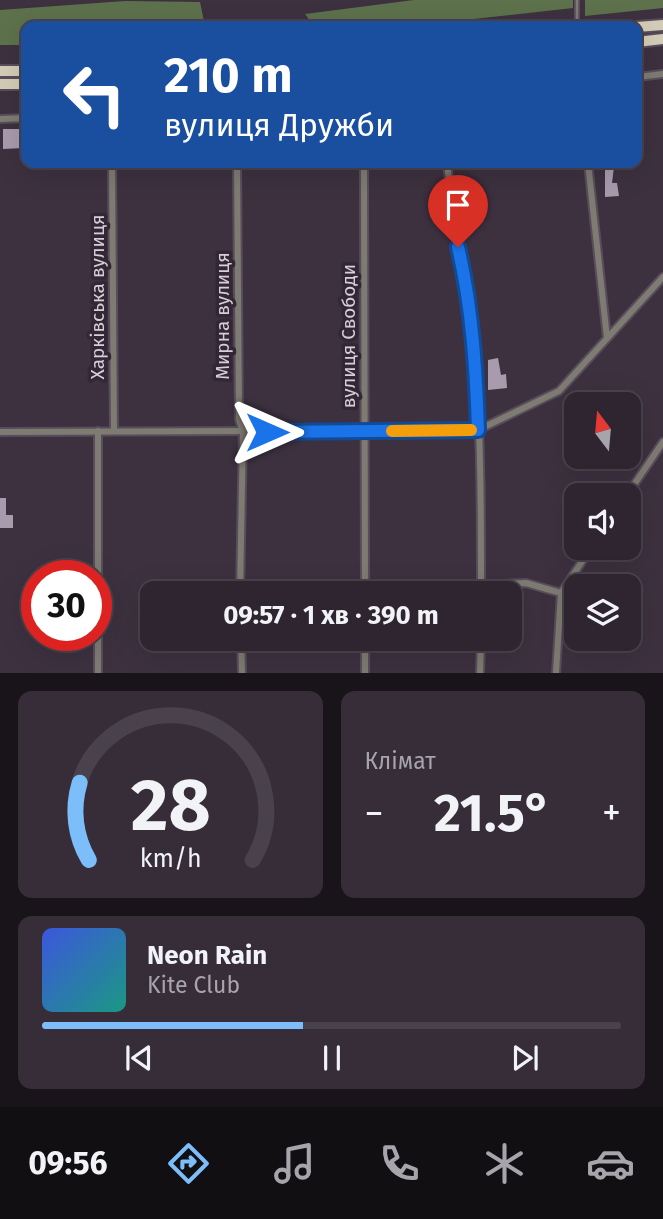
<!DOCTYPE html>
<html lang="uk">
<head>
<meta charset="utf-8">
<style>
	body { margin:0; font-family:"Fira Sans",sans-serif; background:#362d38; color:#f1f3f6; height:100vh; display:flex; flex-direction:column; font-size:26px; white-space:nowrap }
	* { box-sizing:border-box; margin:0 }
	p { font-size:23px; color:#a7a5ab }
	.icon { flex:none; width:38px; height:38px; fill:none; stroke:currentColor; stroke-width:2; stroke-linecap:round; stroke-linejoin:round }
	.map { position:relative; height:673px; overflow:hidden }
	.sheet { display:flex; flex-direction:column; gap:18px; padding:18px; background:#19141a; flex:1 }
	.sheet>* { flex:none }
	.top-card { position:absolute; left:21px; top:21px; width:621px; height:147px; border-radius:14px; box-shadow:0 7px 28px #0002,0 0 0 2px #49424c; background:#1a4fa0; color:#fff; overflow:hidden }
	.needle { width:46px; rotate:344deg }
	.buttons { position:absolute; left:564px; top:392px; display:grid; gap:14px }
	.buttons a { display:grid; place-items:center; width:77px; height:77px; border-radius:14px; background:#2e2530; box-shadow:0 7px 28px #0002,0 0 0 2px #49424c; font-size:35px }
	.speed { position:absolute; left:21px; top:560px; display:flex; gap:14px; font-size:35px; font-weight:700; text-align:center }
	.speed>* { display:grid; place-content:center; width:91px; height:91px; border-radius:50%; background:#2e2530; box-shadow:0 7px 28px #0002,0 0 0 2px #49424c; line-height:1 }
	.speed .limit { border:10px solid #d22; background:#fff; color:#111 }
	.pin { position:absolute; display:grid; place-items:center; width:60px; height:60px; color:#fff; margin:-72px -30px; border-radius:50% 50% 50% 0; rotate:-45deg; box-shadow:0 0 7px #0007 }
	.pin .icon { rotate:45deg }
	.me { position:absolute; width:77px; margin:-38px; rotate:90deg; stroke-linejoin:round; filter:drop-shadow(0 0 5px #0008) }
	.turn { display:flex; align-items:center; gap:24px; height:147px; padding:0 28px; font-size:32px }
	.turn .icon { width:91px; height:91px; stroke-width:2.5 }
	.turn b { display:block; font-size:49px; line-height:60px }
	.big { font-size:52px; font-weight:700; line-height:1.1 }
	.sheet .card { flex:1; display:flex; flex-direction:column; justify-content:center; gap:10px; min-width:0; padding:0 24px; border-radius:14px; background:#362d38 }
	.sheet .dial { align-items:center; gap:0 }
	.dial svg { height:182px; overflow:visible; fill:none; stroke:#49424c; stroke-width:7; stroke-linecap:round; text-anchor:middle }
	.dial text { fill:#f1f3f6; stroke:none }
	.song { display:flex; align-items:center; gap:21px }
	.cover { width:84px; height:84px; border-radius:10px; background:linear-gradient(135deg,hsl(230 70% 55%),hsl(170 70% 35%)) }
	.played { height:7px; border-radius:4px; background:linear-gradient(90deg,#7cbef9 45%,#49424c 45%) }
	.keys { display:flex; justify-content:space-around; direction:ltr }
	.heat { display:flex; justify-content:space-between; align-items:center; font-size:38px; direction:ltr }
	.sheet .tiles { flex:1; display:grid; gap:18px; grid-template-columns:1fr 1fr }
	.card:last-child { grid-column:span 2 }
	.trip { position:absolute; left:140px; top:581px; width:382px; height:70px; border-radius:14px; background:#2e2530; box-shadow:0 7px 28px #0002,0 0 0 2px #49424c; font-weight:700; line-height:70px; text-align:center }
	.tabs { display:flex; height:112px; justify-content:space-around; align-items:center; background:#120f13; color:#a7a5ab }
	.tabs .icon { width:49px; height:49px }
	.tabs .on { color:#7cbef9 }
	.tabs b { font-size:32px; color:#f1f3f6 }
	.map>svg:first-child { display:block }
	.forest { fill:#5d714c }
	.building { fill:#a99bad }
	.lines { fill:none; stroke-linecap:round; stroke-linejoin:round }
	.service-casing { stroke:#594d5b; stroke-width:6 }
	.minor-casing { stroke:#594d5b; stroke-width:10 }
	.trunk-casing { stroke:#594d5b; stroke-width:14 }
	.service { stroke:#7e7b72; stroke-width:2.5 }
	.minor { stroke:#7e7b72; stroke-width:6 }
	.trunk { stroke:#d3ccb8; stroke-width:10 }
	.route-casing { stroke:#114b97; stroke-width:18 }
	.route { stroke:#1a73e8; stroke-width:12 }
	.slow { stroke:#f59e0b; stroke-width:12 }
	.labels { text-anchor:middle; stroke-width:7; stroke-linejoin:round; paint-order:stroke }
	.street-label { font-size:19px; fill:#d6ced8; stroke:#332736 }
</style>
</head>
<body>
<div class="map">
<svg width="663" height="673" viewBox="0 0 663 673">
	<rect width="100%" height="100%" fill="#3d3140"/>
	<g class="forest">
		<polygon points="414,0 573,0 573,8 411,26 314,26 305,14"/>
		<polygon points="585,0 663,0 663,8 585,16"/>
		<polygon points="125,1 200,2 205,26 26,26 26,45 0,45 0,10"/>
	</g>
	<g class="building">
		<polygon points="3,129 23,129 24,148 3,149"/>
		<polygon points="605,166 614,167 612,183 617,183 619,196 605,197"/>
		<polygon points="498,358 501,375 506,374 507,388 488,390 488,360"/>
		<polygon points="0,498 6,498 6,515 13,515 13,528 0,528"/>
	</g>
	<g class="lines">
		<g class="service-casing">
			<polyline id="service" points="577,0 577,26"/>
		</g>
		<g class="minor-casing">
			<g id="minor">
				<polyline points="637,77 663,74"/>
				<polyline points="0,119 26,118"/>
				<polyline points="112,163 114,431"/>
				<polyline points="237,163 239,419 243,432 240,593"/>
				<polyline points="364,163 365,593"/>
				<path d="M 447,163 C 455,232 471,299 476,369 C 481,443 481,519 481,593"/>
				<polyline points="588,163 607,338"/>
				<polyline points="0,432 478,430 559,391 663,277"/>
				<polyline points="627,495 663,442"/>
				<polyline points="481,585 526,583 561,593"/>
				<polyline points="241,639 242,673"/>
				<polyline points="365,639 365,673"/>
				<polyline points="98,673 98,431"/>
				<polyline points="480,673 481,639"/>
				<polyline points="556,673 561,593 591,548"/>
			</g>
		</g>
		<g class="trunk-casing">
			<g id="trunk">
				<polyline points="637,27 663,25"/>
				<polyline points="637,42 663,39"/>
				<polyline points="0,71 26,71"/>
				<polyline points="0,84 26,84"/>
			</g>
		</g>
		<use href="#service" class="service"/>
		<use href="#minor" class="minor"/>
		<use href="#trunk" class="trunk"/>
	</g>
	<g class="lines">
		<g class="route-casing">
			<path id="route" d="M 267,432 L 478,430 C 476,368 472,307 458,247"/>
		</g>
		<use href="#route" class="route"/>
		<polyline class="slow" points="392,431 471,430"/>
	</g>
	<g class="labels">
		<g class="street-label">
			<text transform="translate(97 297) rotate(-90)" y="7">Харківська вулиця</text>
			<text transform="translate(222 316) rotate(-90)" y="7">Мирна вулиця</text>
			<text transform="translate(348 336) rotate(-90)" y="7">вулиця Свободи</text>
		</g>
	</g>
</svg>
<div class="buttons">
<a><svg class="needle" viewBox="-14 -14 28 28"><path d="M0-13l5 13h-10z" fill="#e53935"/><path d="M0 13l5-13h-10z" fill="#a7a5ab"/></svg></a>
<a><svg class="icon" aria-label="sound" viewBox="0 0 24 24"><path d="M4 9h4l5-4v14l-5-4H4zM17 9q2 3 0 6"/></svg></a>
<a><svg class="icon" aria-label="layers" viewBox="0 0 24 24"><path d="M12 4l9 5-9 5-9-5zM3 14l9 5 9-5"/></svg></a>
</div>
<div class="speed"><div class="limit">30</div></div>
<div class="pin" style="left:458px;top:247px;background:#d93025"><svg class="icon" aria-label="arrive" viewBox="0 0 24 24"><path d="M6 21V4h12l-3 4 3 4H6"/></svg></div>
<svg class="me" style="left:267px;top:432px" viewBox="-20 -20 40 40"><path d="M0-17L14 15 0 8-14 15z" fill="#1a73e8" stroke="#fff" stroke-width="4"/></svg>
<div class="trip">09:57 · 1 хв · 390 m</div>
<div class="top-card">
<div class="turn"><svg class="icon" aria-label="left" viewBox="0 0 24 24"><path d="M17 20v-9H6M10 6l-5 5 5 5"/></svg><div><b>210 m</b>вулиця Дружби</div></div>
</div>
</div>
<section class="sheet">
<div class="tiles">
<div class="card dial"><svg viewBox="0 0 100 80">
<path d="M14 69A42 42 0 1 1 86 69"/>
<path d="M14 69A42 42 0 0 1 10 35" stroke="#7cbef9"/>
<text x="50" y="56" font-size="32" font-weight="700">28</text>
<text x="50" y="72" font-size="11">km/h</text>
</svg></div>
<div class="card"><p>Клімат</p>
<div class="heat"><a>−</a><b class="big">21.5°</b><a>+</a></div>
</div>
<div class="card">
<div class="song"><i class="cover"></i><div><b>Neon Rain</b><p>Kite Club</p></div></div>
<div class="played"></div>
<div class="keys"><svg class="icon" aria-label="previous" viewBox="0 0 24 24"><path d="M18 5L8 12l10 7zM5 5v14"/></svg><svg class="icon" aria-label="pause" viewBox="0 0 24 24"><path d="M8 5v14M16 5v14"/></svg><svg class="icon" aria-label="next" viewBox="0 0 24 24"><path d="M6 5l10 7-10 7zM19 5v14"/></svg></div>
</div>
</div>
</section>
<nav class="tabs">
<b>09:56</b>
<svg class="icon on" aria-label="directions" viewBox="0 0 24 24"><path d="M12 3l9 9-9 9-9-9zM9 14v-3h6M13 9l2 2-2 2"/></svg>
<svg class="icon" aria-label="music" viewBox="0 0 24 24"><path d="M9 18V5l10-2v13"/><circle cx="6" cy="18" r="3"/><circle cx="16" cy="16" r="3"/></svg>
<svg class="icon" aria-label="phone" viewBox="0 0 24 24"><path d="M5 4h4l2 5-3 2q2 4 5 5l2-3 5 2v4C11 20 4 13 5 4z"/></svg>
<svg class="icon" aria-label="climate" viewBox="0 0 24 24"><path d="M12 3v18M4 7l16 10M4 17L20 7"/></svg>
<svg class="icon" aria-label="car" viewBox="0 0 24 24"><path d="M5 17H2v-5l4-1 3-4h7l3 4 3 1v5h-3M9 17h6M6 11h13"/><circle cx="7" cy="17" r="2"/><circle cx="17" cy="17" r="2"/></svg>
</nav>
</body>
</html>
